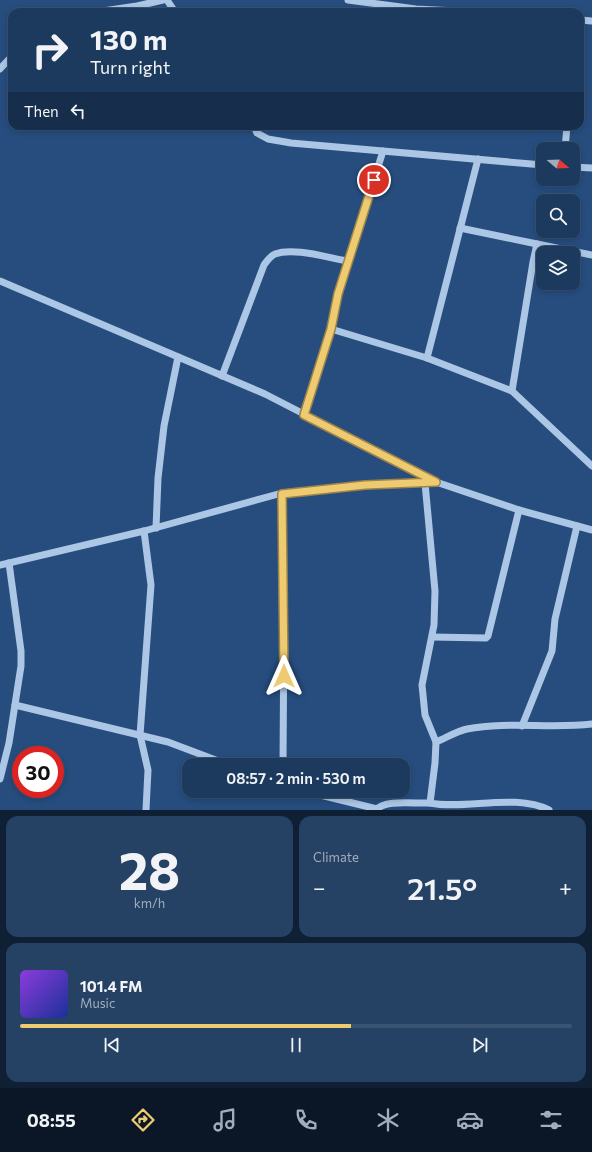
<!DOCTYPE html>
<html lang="en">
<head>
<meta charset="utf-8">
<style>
	body { margin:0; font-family:Commissioner,sans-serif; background:#254164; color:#f1f3f6; height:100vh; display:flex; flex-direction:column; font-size:15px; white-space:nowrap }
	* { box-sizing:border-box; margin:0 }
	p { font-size:13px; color:#a0adbc }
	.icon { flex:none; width:22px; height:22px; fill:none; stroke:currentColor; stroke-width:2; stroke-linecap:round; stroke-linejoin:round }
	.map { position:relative; height:810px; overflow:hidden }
	.drawer { display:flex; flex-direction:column; gap:6px; padding:6px; background:#0f2034; flex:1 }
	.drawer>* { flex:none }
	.guide { position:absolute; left:8px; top:8px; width:576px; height:122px; border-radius:12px; box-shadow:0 2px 6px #0003,0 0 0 1px #3a5473; background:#1c3a5e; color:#f1f3f6; overflow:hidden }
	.needle { width:26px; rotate:109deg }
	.fabs { position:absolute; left:536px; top:142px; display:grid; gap:8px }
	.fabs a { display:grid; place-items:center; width:44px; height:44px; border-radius:8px; background:#1c3a5e; box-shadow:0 2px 6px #0003,0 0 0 1px #3a5473; font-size:20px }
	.speed { position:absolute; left:12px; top:746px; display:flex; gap:8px; font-size:20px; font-weight:700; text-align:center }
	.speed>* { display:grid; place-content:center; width:52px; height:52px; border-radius:50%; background:#1c3a5e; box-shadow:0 2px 6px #0003,0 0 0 1px #3a5473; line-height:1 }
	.speed .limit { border:6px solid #d22; background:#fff; color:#111 }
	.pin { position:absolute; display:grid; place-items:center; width:34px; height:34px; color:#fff; margin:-17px; border:2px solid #fff; border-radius:50%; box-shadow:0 1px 4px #0007 }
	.me { position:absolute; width:44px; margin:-22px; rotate:0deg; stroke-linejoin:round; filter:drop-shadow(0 0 3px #0008) }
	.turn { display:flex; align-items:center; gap:14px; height:84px; padding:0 16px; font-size:18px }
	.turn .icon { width:52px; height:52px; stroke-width:2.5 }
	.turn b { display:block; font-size:28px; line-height:34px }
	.then { display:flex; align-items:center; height:38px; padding:0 16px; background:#0003; gap:8px; font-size:15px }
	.big { font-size:30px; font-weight:600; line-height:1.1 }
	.drawer .card { flex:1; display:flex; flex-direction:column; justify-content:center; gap:6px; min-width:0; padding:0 14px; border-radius:12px; background:#254164 }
	.drawer .dial { align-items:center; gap:0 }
	.dial b { font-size:52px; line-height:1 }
	.song { display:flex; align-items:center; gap:12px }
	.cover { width:48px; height:48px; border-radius:6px; background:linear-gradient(135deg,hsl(270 70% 55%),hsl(230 70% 35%)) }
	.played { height:4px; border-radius:2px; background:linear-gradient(90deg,#eeca71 60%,#3a5473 60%) }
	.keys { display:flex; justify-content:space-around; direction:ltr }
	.heat { display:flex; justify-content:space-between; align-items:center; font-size:22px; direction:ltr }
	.drawer .tiles { flex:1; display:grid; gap:6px; grid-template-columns:1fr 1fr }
	.card:last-child { grid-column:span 2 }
	.trip { position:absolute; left:182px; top:758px; width:228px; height:40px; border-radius:12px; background:#1c3a5e; box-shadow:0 2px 6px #0003,0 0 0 1px #3a5473; font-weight:600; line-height:40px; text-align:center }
	.dock { display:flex; height:64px; justify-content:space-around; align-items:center; background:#0b1726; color:#a0adbc }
	.dock .icon { width:28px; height:28px }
	.dock .on { color:#eeca71 }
	.dock b { font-size:18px; color:#f1f3f6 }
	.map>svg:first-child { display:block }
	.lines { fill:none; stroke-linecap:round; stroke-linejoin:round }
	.minor { stroke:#acc6e5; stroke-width:7 }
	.route-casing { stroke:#9b8349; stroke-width:10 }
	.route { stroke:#eeca71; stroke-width:7 }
</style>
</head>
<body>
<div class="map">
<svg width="592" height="810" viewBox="0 0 592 810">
	<rect width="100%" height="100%" fill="#264d7e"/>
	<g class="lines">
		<g class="minor">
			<polyline points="167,0 175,12"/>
			<polyline points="348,0 416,9 476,12"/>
			<polyline points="96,12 137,6 163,0"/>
			<polyline points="580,20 592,21"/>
			<polyline points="0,69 12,56"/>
			<polyline points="254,126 257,133 268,139 291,143 543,165"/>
			<polyline points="565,149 567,126"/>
			<polyline points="383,151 338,293 331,329 427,358 512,391 592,466"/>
			<polyline points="573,167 592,168"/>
			<polyline points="460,228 537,244"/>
			<polyline points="0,281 265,394 436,482 519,510 592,530"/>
			<polyline points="427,358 478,159"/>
			<path d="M 222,376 L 264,265 C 267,261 270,256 275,254 C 294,247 328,258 348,261"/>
			<polyline points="512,391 533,262 537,244 592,255"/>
			<polyline points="304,415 331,329"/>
			<path d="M 425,483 L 435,591 L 434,625 L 422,685 L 425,715 L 436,742 L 435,763 L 430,803 C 466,810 515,793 549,810"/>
			<polyline points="282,493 284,614 283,765"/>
			<polyline points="156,528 158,478 164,426 178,357"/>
			<polyline points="144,531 151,585 140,735 148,770 146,810"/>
			<polyline points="0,565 144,531 282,493 365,485 430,482"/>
			<polyline points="432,637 486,638 488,636 519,510"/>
			<polyline points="15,705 168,742 229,765"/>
			<polyline points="522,726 552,651 555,619 577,526"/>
			<path d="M 436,742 C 446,738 457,731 467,729 C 508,721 550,729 592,724"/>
			<polyline points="0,779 9,743 21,666 21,651 9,563"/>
			<polyline points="304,791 377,809"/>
			<path d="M 376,810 C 385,799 415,804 430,803"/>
		</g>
	</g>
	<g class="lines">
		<g class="route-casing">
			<polyline id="route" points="284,676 282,494 365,485 436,482 304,415 331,329 338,294 374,180"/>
		</g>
		<use href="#route" class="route"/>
	</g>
</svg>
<div class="fabs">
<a><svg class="needle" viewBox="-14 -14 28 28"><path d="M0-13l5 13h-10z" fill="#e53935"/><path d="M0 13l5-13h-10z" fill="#a0adbc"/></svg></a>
<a><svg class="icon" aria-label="search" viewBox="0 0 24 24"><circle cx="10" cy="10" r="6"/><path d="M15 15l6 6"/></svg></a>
<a><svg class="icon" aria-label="layers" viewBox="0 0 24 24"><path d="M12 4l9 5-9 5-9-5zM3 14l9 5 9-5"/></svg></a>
</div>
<div class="speed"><div class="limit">30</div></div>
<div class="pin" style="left:374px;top:180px;background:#d93025"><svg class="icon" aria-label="arrive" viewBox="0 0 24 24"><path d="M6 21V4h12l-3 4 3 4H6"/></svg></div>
<svg class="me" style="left:284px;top:676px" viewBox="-20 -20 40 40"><path d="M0-17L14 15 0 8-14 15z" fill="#eeca71" stroke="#fff" stroke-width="4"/></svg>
<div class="trip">08:57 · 2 min · 530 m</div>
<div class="guide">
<div class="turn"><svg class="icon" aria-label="right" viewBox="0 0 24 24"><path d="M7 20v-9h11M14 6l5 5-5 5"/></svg><div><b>130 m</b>Turn right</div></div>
<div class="then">Then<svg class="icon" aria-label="left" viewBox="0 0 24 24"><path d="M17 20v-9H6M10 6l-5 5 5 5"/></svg></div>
</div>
</div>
<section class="drawer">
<div class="tiles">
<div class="card dial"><b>28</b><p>km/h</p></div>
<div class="card"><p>Climate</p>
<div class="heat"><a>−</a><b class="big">21.5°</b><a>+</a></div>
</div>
<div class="card">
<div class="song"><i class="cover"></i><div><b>101.4 FM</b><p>Music</p></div></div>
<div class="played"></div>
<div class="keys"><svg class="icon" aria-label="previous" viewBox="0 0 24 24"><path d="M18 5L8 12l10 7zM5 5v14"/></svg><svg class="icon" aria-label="pause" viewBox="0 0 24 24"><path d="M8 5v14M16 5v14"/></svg><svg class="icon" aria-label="next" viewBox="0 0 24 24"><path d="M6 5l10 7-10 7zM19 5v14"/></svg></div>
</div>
</div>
</section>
<nav class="dock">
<b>08:55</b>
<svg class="icon on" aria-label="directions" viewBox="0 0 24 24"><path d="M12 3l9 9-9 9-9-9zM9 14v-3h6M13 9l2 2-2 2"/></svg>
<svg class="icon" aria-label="music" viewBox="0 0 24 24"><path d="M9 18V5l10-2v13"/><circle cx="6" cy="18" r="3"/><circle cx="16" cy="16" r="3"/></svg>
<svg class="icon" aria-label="phone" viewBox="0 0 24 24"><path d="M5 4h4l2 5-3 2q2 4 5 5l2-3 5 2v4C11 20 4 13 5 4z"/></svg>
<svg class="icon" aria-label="climate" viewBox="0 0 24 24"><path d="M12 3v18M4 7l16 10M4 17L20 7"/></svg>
<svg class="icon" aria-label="car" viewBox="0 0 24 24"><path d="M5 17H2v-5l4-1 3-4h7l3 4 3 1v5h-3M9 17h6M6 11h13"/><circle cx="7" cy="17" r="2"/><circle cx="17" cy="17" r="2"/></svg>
<svg class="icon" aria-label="filters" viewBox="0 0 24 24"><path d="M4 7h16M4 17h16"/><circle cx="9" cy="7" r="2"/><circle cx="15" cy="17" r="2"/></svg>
</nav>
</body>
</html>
